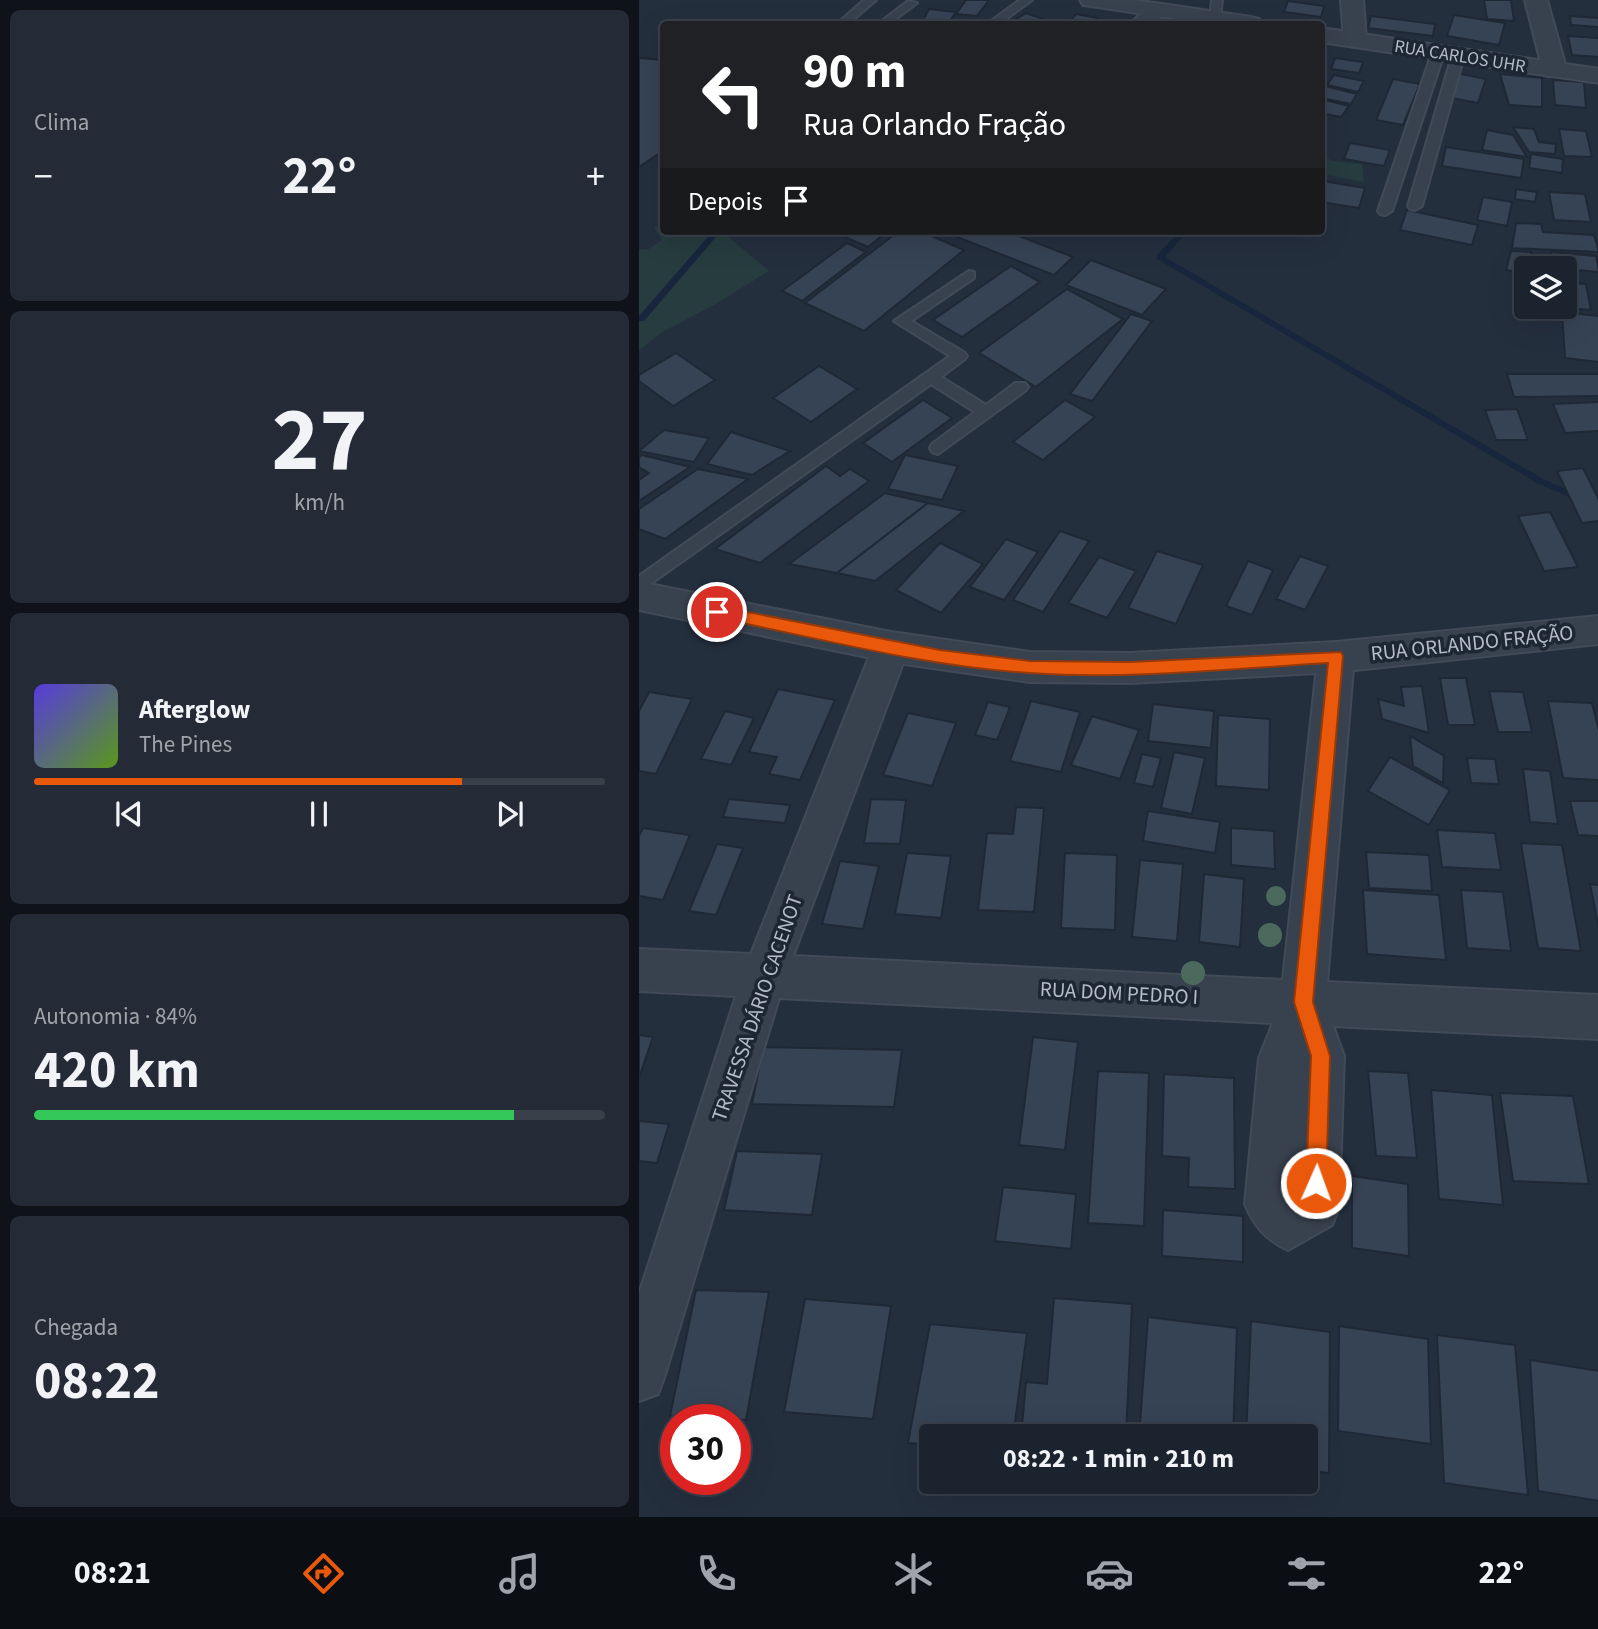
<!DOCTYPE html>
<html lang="pt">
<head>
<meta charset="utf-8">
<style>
	body { margin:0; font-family:"Source Sans 3",sans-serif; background:#242b36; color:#f1f3f6; height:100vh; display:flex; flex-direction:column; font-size:26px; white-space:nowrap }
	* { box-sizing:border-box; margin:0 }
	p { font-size:23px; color:#a0a4aa }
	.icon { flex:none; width:38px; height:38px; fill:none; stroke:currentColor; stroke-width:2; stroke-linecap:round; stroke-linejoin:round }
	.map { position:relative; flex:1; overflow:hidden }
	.details { display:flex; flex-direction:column; gap:10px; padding:10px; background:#0f1319; width:639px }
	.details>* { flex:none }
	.guide { position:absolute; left:21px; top:21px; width:665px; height:214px; border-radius:7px; box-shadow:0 7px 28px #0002,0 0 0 2px #39404a; background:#202124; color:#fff; overflow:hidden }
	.controls { position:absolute; left:875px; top:256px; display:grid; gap:14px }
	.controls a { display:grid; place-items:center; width:63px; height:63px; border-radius:7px; background:#1b232e; box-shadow:0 7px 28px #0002,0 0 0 2px #39404a; font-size:35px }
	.speed { position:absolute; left:21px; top:1404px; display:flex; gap:14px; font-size:35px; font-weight:700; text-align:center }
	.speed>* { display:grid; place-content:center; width:91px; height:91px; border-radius:50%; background:#1b232e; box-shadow:0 7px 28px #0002,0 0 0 2px #39404a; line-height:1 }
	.speed .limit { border:10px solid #d22; background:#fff; color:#111 }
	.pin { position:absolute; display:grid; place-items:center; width:60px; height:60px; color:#fff; margin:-30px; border:4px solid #fff; border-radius:50%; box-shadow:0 2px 7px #0007 }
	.me { position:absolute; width:77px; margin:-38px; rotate:2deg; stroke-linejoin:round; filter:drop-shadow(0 0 5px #0008) }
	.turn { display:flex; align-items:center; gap:24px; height:147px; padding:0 28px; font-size:32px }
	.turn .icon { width:91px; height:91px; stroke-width:2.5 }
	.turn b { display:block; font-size:49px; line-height:60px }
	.then { display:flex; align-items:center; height:66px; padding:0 28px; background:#0003; gap:14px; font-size:26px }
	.big { font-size:52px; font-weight:700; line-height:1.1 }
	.details .card { flex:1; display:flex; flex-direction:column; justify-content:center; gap:10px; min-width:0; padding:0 24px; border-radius:10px; background:#242b36 }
	.details .dial { align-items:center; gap:0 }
	.dial b { font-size:91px; line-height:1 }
	.song { display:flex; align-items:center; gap:21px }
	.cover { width:84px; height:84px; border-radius:10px; background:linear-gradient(135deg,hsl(250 70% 55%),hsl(90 70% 35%)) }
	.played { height:7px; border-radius:4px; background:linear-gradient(90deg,#ea580c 75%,#39404a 75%) }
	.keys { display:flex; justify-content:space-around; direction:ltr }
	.heat { display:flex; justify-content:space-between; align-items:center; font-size:38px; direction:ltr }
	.charge { height:10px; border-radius:5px; background:linear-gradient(90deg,#34c759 84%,#39404a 0) }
	.trip { position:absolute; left:280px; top:1424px; width:399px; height:70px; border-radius:7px; background:#1b232e; box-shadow:0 7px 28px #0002,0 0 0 2px #39404a; font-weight:700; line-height:70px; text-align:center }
	.dock { display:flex; height:112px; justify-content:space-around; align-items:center; background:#0b0e12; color:#a0a4aa }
	.dock .icon { width:49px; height:49px }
	.dock .selected { color:#ea580c }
	.dock b { font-size:32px; color:#f1f3f6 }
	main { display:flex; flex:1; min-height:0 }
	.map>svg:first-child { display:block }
	.green { fill:#263c3f }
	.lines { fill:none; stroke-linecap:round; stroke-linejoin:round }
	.stream { fill:#17263c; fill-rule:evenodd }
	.building { fill:#364354; stroke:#1f2835; stroke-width:2 }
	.service-casing { stroke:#414a57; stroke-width:4 }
	.minor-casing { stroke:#414a57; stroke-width:4 }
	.tertiary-casing { stroke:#414a57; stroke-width:4 }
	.service { fill:#38414e; fill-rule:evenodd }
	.minor { fill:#38414e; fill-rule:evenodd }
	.tertiary { fill:#38414e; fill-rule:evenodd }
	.tree { fill:#4b6a5d }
	.route { fill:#ea580c; stroke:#983908; stroke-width:2 }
	.labels { text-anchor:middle; stroke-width:7; stroke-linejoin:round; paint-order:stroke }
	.far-street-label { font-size:18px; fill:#b4bcc9; stroke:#1d2633 }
	.street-label { font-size:21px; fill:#b4bcc9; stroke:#1d2633 }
</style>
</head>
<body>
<main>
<section class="details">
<div class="card"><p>Clima</p>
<div class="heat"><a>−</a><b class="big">22°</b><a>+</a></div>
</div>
<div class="card dial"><b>27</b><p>km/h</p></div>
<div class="card">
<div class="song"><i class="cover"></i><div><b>Afterglow</b><p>The Pines</p></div></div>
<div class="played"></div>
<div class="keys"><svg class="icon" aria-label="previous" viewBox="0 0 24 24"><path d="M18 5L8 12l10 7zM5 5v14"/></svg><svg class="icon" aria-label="pause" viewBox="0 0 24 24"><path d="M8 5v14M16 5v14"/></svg><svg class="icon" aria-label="next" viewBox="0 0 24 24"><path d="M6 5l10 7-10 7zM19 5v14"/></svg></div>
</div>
<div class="card"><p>Autonomia · 84%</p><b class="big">420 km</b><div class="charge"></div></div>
<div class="card"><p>Chegada</p><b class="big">08:22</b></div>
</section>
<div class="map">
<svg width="960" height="1517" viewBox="0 0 960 1517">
	<rect width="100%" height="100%" fill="#242f3e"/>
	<g class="green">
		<polygon points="682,155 694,161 723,164 725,182 683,174"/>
		<polygon points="24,223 24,231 86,234 130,271 77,304 25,331 0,350 0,250 10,249 23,240 15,228"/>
	</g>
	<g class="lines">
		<g class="stream">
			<polygon points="74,231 82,231 5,321 0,321 0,316"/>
			<polygon points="541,231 549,231 526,257 904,479 943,496 943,500 937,500 898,483 518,259 518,255"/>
		</g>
	</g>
	<g class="building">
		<polygon points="327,0 350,0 338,16 317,14"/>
		<polygon points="845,0 872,0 875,21 848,19"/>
		<polygon points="649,1 685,6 682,17 645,12"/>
		<polygon points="290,9 317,12 309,24 283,22"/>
		<polygon points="387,13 407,20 414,22 410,24 369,24"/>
		<polygon points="437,14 459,18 455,24 429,24"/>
		<polygon points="815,15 866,23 860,45 808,36"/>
		<polygon points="732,16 796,24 794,36 729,28"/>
		<polygon points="931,16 960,18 960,27 932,25"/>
		<polygon points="929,36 960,38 960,57 933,55"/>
		<polygon points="0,58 24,60 24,151 0,167"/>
		<polygon points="696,58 724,62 720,73 692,69"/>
		<polygon points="817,73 847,79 839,103 807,97"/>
		<polygon points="861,74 903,78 903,107 870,105"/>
		<polygon points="695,75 725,81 719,92 688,85"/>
		<polygon points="754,79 781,84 764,125 737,120"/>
		<polygon points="914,80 945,82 947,108 916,105"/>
		<polygon points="682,85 718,94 712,104 682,98"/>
		<polygon points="682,99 710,106 702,117 682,113"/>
		<polygon points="874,127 895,129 900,142 917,144 916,154 890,152"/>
		<polygon points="920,129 947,131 953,157 925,156"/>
		<polygon points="848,130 874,135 888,157 843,150"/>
		<polygon points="711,143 751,150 745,166 705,159"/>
		<polygon points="807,147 885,159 882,178 803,166"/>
		<polygon points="892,154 924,159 923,173 890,168"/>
		<polygon points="684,181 726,188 720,208 682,202"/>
		<polygon points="877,189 898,192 896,202 876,199"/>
		<polygon points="910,192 946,194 952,222 915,220"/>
		<polygon points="844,197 873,202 868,226 838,220"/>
		<polygon points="768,210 839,225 833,245 761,230"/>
		<polygon points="877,223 902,224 904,232 955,235 960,252 873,248"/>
		<polygon points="192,231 249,231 229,247"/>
		<polygon points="260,231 281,231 325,250 225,331 166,303"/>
		<polygon points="325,231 367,231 434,257 415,275 318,237"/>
		<polygon points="208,243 227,252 163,301 143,291"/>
		<polygon points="872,251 892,252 894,268 887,268 887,273 867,270"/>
		<polygon points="912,252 957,256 960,272 915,268"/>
		<polygon points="452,260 527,289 503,315 427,285"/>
		<polygon points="372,266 401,282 323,337 294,320"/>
		<polygon points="926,283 947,284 952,310 902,306 926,306"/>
		<polygon points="428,289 484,319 397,387 340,353"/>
		<polygon points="923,312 960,316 960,362 926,358"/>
		<polygon points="492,314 513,321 453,401 431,394"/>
		<polygon points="37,353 76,380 34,406 0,381 0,375"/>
		<polygon points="180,366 218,389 172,422 134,398"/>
		<polygon points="868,374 960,374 960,396 875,397"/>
		<polygon points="284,400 313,418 253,462 224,443"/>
		<polygon points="426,400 456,417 404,460 374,442"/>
		<polygon points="960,402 960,431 926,433 914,404"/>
		<polygon points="878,409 889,440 857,440 846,410"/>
		<polygon points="25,430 70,438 55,462 0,451"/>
		<polygon points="92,432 151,451 113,475 68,464"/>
		<polygon points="3,455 51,467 0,501 0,480 10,473 0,467 0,457"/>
		<polygon points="266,455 319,466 303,500 249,489"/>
		<polygon points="187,466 201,476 211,469 230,481 121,563 76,549"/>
		<polygon points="944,468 960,500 960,521 943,523 918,471"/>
		<polygon points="59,469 109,479 26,539 0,529 0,509"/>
		<polygon points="246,493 289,503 198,573 150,564"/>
		<polygon points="289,503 325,511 236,581 198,573"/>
		<polygon points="911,512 939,567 905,571 879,516"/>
		<polygon points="421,531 450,541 404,612 374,600"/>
		<polygon points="367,539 399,552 365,600 331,587"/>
		<polygon points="301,543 344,564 302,613 257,590"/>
		<polygon points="518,551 564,565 537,624 489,608"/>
		<polygon points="661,556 689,566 666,610 637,599"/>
		<polygon points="460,557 497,571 468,618 429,603"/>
		<polygon points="609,561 634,570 613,615 587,606"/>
		<polygon points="801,678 827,678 836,725 809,725"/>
		<polygon points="783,686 790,733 743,719 739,699 765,706 762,687"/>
		<polygon points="139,689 196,700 161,780 130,774 138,757 110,752"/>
		<polygon points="850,691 884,692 893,732 859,732"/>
		<polygon points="10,692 53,699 17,774 0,771 0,711"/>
		<polygon points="392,701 441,712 422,772 371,761"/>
		<polygon points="909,701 953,703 960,731 960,780 924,778"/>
		<polygon points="349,702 371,707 358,740 336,735"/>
		<polygon points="514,704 575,711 572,748 509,741"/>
		<polygon points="86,711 115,718 92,765 62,759"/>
		<polygon points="269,713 317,723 293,786 244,775"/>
		<polygon points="579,715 631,719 630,790 577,786"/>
		<polygon points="453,716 500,730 481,779 432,765"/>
		<polygon points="771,736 805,756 804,783 774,766"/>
		<polygon points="535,752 566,758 553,814 522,808"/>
		<polygon points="503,754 522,758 514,787 495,783"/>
		<polygon points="751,757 811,790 790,825 729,791"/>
		<polygon points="828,758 856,759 860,784 832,783"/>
		<polygon points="884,769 911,771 919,824 891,822"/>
		<polygon points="90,799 151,805 146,823 84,817"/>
		<polygon points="232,799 267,800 261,844 225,843"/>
		<polygon points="931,801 960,801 960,836 939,835"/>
		<polygon points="377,807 405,808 395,912 339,910 348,833 374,834"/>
		<polygon points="509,811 581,822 576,853 504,841"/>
		<polygon points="4,828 51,835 24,900 0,896 0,836"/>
		<polygon points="592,828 635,831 636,869 592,865"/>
		<polygon points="798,830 856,833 862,870 803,867"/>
		<polygon points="882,843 923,845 942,951 899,948"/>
		<polygon points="78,844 104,848 77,915 50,911"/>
		<polygon points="727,852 790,855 793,891 730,888"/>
		<polygon points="268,853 312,856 302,918 256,914"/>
		<polygon points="426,853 478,855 476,930 422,928"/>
		<polygon points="501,860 544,864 538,941 493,937"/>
		<polygon points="201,861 240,866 224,929 183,924"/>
		<polygon points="565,874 605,879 601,947 560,942"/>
		<polygon points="951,884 960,885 960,929"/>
		<polygon points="724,890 800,895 807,960 728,954"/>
		<polygon points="822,890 864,892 872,951 828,948"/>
		<polygon points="0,1035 14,1037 0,1078"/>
		<polygon points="394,1037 439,1042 426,1150 380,1145"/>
		<polygon points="124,1047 263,1050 255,1107 113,1104"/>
		<polygon points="459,1071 510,1073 505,1226 449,1223"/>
		<polygon points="729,1071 769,1073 778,1158 737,1156"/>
		<polygon points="525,1074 595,1078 596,1189 549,1187 550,1158 523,1156"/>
		<polygon points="792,1090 853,1095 864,1205 800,1199"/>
		<polygon points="861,1093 934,1096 950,1184 874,1181"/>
		<polygon points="0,1121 30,1124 18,1163 0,1161"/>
		<polygon points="98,1151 183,1154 173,1215 85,1210"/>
		<polygon points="713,1176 769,1184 770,1256 713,1248"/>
		<polygon points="364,1187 437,1194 432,1249 356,1241"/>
		<polygon points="524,1210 604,1216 604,1262 523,1256"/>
		<polygon points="57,1290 130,1292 107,1420 31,1416"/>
		<polygon points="415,1298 493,1304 487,1437 382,1437 387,1382 408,1384"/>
		<polygon points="166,1299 252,1306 234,1419 145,1412"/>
		<polygon points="509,1317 598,1328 594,1437 500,1437"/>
		<polygon points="612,1321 691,1332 690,1473 667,1470 667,1437 607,1437"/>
		<polygon points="291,1324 388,1333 374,1437 292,1437 292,1445 269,1443"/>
		<polygon points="700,1326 789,1339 792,1444 699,1431"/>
		<polygon points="798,1335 876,1345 889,1495 805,1483"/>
		<polygon points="891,1360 960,1371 960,1501 899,1491"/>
	</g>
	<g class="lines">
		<g class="service-casing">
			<g id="service">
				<polygon points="225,0 237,0 209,24 198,24"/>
				<polygon points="381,0 393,0 360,24 348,24"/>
				<polygon points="573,0 583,0 581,19 576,22 571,19"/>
				<polygon points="269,1 278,3 250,24 239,24"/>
				<polygon points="799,50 805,53 753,211 746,215 741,214 739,211 793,53"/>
				<polygon points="819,53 825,56 783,206 776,210 771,209 769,206 813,56"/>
				<polygon points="330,271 335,272 335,278 272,321 326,353 328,356 326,359 302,377 347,405 376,383 386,383 389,387 386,391 299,454 293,452 291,448 293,444 336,412 292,384 0,592 0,576 311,356 255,321"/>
			</g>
		</g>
		<g class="minor-casing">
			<g id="minor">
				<polygon points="702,0 724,0 727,40 724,45 708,45 705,40"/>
				<polygon points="886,0 908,0 928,71 924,76 908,76 904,71"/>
				<polygon points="519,4 527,5 530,10 515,24 491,24 511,5"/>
				<path d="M 252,632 L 265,637 L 270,647 L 154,956 L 644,980 L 679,657 L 684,647 L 697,642 L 710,647 L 715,657 L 688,982 L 960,995 L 960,1039 L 694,1026 L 705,1056 L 700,1208 L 693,1225 L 649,1250 C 627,1240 615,1226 606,1204 L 620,1058 L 634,1023 L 140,998 L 26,1375 L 19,1394 L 0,1401 L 0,1294 L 97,996 L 0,991 L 0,949 L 112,954 L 234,647 L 239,637 Z"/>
			</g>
		</g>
		<g class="tertiary-casing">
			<g id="tertiary">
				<polygon points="441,0 495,0 612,17 620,19 623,24 572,24 452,6 444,5"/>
				<polygon points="682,28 960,69 960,83 682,42"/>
				<polygon points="0,582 252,632 391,652 491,653 697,642 960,616 960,644 697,672 491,683 391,682 252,662 0,610"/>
			</g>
		</g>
		<use href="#service" class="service"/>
		<use href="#minor" class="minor"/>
		<use href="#tertiary" class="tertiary"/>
	</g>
	<g class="tree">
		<circle cx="637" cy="896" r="10"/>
		<circle cx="631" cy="935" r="12"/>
		<circle cx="554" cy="973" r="12"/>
	</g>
	<path class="route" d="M 78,606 L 301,650 L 391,661 L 491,662 L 702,652 L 704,656 L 674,1002 L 691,1056 L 687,1183 L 684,1190 L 677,1193 L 670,1190 L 667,1183 L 672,1056 L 655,1002 L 689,663 C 590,669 490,680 391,673 C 286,667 181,638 78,618 L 70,612 Z"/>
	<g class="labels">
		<g class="far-street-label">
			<text transform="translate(821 56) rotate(9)" y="6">RUA CARLOS UHR</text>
		</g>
		<g class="street-label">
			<text transform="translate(833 643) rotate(-6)" y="7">RUA ORLANDO FRAÇÃO</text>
			<text transform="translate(480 993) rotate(3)" y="7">RUA DOM PEDRO I</text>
			<text transform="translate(118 1008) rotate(-71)" y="7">TRAVESSA DÁRIO CACENOT</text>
		</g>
	</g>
</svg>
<div class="controls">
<a><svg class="icon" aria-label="layers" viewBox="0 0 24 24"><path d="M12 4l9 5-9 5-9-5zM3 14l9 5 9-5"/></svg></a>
</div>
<div class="speed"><div class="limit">30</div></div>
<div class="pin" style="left:78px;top:612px;background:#d93025"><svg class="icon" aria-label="arrive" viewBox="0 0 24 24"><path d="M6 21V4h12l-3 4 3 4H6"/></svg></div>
<svg class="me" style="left:677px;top:1183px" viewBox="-20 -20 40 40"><circle r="17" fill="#ea580c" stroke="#fff" stroke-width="3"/><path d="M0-11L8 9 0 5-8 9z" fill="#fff"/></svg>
<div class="trip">08:22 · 1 min · 210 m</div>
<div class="guide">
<div class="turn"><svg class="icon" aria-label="left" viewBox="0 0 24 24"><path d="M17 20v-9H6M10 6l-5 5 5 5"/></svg><div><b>90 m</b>Rua Orlando Fração</div></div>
<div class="then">Depois<svg class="icon" aria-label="arrive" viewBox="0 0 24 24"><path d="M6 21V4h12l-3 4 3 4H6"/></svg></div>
</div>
</div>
</main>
<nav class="dock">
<b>08:21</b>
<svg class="icon selected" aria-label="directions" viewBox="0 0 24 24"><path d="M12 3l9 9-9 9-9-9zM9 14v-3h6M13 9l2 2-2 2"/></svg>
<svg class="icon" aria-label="music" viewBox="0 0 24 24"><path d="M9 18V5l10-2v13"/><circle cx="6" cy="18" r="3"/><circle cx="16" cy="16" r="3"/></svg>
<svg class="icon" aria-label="phone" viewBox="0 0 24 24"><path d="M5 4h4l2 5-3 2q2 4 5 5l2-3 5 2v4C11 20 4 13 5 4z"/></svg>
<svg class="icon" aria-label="climate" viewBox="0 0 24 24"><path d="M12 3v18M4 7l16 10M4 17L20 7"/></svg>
<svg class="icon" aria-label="car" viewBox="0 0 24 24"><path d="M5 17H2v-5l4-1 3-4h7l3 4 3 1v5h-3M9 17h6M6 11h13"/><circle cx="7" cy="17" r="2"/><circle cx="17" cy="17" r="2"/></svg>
<svg class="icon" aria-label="filters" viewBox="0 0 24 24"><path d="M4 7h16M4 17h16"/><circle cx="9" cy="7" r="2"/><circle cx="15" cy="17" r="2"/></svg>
<b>22°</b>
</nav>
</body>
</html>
